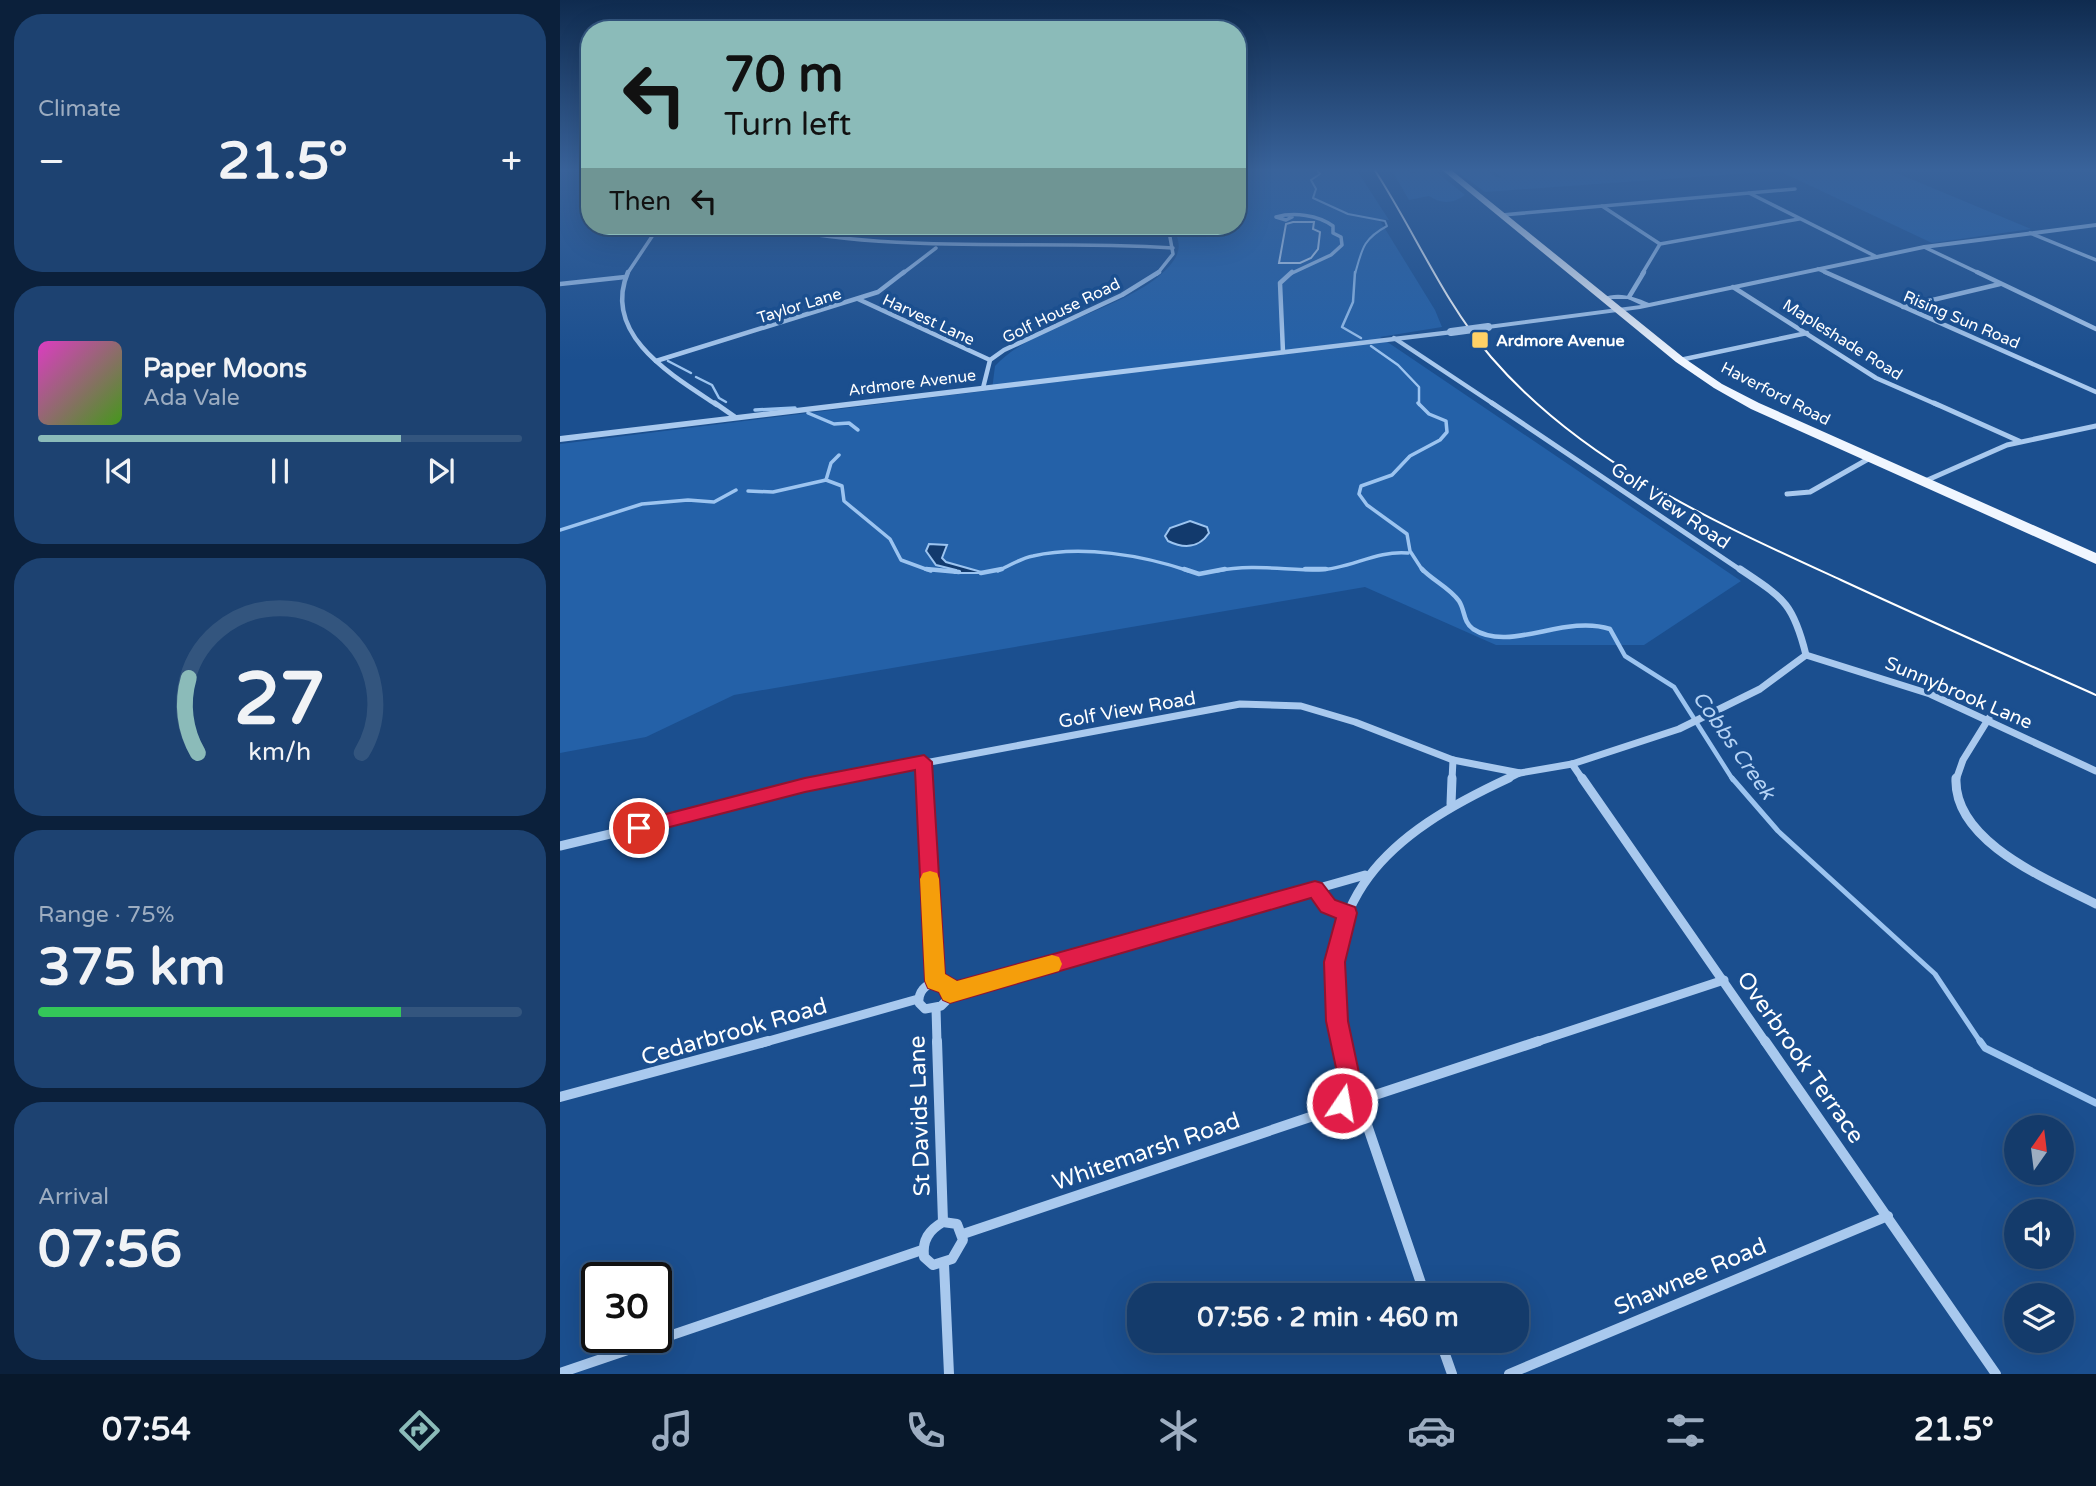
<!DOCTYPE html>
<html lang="en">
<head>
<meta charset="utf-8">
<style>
	body { margin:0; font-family:"Varela Round",sans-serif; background:#1d4271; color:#f1f3f6; height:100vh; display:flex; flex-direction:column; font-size:26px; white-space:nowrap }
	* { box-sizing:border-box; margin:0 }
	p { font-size:23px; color:#9dadc1 }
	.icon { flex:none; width:38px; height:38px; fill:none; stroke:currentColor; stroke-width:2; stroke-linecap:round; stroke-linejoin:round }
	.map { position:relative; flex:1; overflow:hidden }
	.drawer { display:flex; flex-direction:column; gap:14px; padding:14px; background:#0b203b; width:560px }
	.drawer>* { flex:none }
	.hud { position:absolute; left:21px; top:21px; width:665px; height:214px; border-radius:28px; box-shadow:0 7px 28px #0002,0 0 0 2px #33557e; background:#8bbbb9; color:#111; overflow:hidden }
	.needle { width:46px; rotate:14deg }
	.controls { position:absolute; left:1444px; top:1115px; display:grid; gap:14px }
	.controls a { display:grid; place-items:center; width:70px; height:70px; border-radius:50%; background:#143b6b; box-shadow:0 7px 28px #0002,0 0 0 2px #33557e; font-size:35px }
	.speed { position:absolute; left:21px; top:1262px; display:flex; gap:14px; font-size:35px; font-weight:700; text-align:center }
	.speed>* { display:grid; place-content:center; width:91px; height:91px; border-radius:50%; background:#143b6b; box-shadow:0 7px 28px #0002,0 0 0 2px #33557e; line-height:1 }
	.speed .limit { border:4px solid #111; border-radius:10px; background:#fff; color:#111 }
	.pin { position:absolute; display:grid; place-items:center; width:60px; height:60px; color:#fff; margin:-30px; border:4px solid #fff; border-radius:50%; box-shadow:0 2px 7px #0007 }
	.me { position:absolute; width:77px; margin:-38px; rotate:12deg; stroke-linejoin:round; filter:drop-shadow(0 0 5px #0008) }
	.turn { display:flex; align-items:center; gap:24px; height:147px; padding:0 28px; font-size:32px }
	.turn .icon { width:91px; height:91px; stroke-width:2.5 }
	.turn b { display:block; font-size:49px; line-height:60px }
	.then { display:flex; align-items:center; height:66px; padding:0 28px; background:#0003; gap:14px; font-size:26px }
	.big { font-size:52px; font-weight:800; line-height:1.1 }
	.drawer .card { flex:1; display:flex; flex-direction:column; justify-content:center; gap:10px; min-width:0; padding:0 24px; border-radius:28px; background:#1d4271 }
	.drawer .dial { align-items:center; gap:0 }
	.dial svg { height:182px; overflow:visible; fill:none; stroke:#33557e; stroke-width:7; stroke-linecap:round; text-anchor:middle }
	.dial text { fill:#f1f3f6; stroke:none }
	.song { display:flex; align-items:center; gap:21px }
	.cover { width:84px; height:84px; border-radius:10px; background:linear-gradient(135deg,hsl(310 70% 55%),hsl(100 70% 35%)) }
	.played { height:7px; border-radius:4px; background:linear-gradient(90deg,#8bbbb9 75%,#33557e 75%) }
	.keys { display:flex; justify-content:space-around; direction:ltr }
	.heat { display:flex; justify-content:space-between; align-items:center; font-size:38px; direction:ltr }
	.charge { height:10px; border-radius:5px; background:linear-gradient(90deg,#34c759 75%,#33557e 0) }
	.trip { position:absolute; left:567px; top:1283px; width:402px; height:70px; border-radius:28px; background:#143b6b; box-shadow:0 7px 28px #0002,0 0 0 2px #33557e; font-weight:800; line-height:70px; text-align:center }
	.dock { display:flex; height:112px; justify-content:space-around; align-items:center; background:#08182b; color:#9dadc1 }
	.dock .icon { width:49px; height:49px }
	.dock .on { color:#8bbbb9 }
	.dock b { font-size:32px; color:#f1f3f6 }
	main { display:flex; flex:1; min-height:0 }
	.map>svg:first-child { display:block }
	.green { fill:#2461a8 }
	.water { fill:#123a6d; stroke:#9cc4f0; stroke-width:2 }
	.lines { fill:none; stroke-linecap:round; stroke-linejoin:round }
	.stream-far5 { stroke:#9cc4f0; stroke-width:2 }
	.stream-far4 { stroke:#9cc4f0; stroke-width:2.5 }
	.stream-far3 { stroke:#9cc4f0; stroke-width:3.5 }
	.stream-far2 { stroke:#9cc4f0; stroke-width:4.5 }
	.stream-far1 { stroke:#9cc4f0; stroke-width:5 }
	.stream { stroke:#9cc4f0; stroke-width:7 }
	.building { fill:#2a66ad; stroke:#cfe3fa; stroke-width:2 }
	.minor-far5 { stroke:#a9c9ee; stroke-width:3.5 }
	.minor-far4 { stroke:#a9c9ee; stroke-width:4.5 }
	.minor-far3 { stroke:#a9c9ee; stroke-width:5 }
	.minor-far2 { stroke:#a9c9ee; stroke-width:7 }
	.minor-far1 { stroke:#a9c9ee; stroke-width:9 }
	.minor { stroke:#a9c9ee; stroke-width:10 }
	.tertiary { fill:#a9c9ee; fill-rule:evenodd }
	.primary { fill:#f0f6ff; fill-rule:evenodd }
	.tram { stroke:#fff; stroke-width:2 }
	.tertiary-bridge { stroke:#a9c9ee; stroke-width:8 }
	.route { fill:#e11d48; stroke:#92132f; stroke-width:2 }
	.slow { fill:#f59e0b }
	.poi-dot { fill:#ffd166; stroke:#1b4f8f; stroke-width:2.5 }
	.labels { text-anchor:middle; stroke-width:7; stroke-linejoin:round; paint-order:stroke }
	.far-street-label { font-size:16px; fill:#fff; stroke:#1b4f8f }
	.far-poi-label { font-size:16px; font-weight:bold; fill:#fff; stroke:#1b4f8f; text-anchor:start }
	.street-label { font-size:19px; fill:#fff; stroke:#1b4f8f }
	.water-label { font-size:21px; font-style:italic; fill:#b5d3f5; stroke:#1b4f8f }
	.near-street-label { font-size:23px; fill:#fff; stroke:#1b4f8f }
</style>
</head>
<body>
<main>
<section class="drawer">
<div class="card"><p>Climate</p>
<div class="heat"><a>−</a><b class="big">21.5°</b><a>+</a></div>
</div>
<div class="card">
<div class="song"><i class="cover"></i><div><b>Paper Moons</b><p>Ada Vale</p></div></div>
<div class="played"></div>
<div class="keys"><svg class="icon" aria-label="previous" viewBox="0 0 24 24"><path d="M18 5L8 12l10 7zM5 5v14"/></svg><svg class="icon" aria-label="pause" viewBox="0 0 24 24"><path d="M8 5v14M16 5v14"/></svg><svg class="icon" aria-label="next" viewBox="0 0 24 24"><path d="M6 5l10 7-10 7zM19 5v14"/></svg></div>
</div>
<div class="card dial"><svg viewBox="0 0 100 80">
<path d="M14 69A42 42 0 1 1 86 69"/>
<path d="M14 69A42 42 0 0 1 10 36" stroke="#8bbbb9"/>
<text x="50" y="56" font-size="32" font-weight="700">27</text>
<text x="50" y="72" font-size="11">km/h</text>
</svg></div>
<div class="card"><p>Range · 75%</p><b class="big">375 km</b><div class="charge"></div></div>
<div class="card"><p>Arrival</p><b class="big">07:56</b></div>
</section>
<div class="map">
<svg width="1536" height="1374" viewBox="0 0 1536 1374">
	<rect width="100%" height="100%" fill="#1b4f8f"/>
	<g class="green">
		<path d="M 677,169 L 796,169 L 829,220 L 819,219 L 875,310 L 882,327 L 820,337 L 1181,581 L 1084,645 L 936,645 L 805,587 L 174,695 L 86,737 L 0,753 L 0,444 L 432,390 L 435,366 C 475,322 582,307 614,260 C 622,248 619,237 611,226 L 677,226 Z"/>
		<path d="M 831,169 L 854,173 L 857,171 L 851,169 L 873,169 L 905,195 C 893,204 881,204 869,196 L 849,200 Z"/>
		<polygon points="893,169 926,169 936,177 942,178 933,169 1043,169 1045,172 1086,169 1327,169 1471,229 1372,243 1219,171 925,192"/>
	</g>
	<g class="water">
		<path d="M 630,521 L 647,527 L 649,533 C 639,548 624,549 608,541 L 605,536 L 610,528 Z"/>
		<polygon points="369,544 387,545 382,558 386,562 425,573 395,573 396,570 376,565 366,551"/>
	</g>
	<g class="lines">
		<path class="stream-far5" d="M 756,169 L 760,174 L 751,180 L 756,189 L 753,198 L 788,214 L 825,221 L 827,226 C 803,239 802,249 795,274"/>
		<g class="stream-far4">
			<polyline points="795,272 793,302 782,327 801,338"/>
			<polyline points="811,346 838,365 859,387 859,405"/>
			<polyline points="108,361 131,373"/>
			<polyline points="136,377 152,385 159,398 166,402"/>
		</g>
		<g class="stream-far3">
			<polyline points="858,403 869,414 886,421 887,432 880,440 850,456 832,475 801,486 799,494 807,505 847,534 850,551 863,571"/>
			<polyline points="195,410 235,408"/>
			<polyline points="248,413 274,424 289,423 298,430"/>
			<polyline points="279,455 271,463 266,480 282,486 284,501 330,539 341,560 371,571"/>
			<polyline points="188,491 213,492 266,480"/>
			<polyline points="0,530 82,504 128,500 154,502 176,490"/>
			<path d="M 438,571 C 449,566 461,558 473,556 C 522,545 582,555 629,571"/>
			<path d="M 656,571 C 693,564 722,570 759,570 C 790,569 816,550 848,553"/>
		</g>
		<g class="stream-far2">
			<polyline points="366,569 399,572"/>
			<polyline points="624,569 639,574 665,569"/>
			<polyline points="745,569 766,569"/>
			<path d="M 862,569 C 872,580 890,588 899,601 C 905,610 903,622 913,629 C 950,653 1004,614 1050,629 L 1065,656 L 1114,687 L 1173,780"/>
			<polyline points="421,573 442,569"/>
		</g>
		<polyline class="stream-far1" points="1172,778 1218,831 1375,974 1421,1043"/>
		<polyline class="stream" points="1420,1041 1425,1048 1536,1103"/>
	</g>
	<polygon class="building" points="733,222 754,222 753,229 760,232 758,249 751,258 740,263 719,263 726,224"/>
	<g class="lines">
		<g class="minor-far5">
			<polyline points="1189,193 1317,257"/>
			<polyline points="1042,206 1100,244"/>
			<polyline points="942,215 1235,189"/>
			<path d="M 205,226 C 344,255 474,239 613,248"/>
			<polyline points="1470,233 1536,260"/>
			<polyline points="1364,247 1421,274"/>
			<polyline points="1258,269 1269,274"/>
			<polyline points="67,274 99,226"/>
			<polyline points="342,274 376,248"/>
			<polyline points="597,274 613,254 608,226"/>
			<path d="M 730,274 L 771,255 L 782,245 L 781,237 L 773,233 L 773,226 C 758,215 734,212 716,217 L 726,220 L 732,217"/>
			<polyline points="1082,274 1100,244 1239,219"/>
		</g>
		<g class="minor-far4">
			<path d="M 68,272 C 41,335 113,376 157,405"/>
			<polyline points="1265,272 1536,392"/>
			<polyline points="1417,272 1536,329"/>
			<polyline points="0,284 65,277"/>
			<polyline points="1173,287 1316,378 1378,405"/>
			<polyline points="1069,297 1084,272"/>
			<polyline points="298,299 430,360"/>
			<polyline points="1343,307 1440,284"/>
			<polyline points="834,338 935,405"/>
			<polyline points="723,352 720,283 732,272"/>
			<polyline points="1120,360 1247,333"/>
			<polyline points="96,361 318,292 344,272"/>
			<polyline points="423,388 430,360 444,350 562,295 599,272"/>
		</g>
		<g class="minor-far3">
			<polyline points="155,403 175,417"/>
			<polyline points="932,403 1182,571"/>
			<polyline points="1374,403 1459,441"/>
			<polyline points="1363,482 1447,445 1536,426"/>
			<polyline points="1227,494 1250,492 1310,458"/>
		</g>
		<g class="minor-far2">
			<polyline points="1246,655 1370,694 1536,771"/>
			<polyline points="364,762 365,780"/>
			<polyline points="1012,764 1023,780"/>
			<path d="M 274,780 L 680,704 L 741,706 L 795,722 L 893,760 L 960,773 L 1012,764 L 1119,729 L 1200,689 L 1246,655 C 1233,602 1223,598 1180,569"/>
			<polyline points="892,780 893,760"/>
			<polyline points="945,780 959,773"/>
			<polyline points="1396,780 1403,760 1429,718"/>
		</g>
		<g class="minor-far1">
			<polyline points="365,778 375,981"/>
			<polyline points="1022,778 1206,1043"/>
			<path d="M 1396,778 C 1393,842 1489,880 1536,904"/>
			<polyline points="891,804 892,778"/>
			<polyline points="0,846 284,778"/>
			<polyline points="755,889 768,906 787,913"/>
			<path d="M 375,981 L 388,985 L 389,998 L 381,1006 L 365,1009 L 359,1003 C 358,991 365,986 375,981 Z"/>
			<polyline points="390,993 805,875"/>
			<polyline points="376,1008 377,1043"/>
			<polyline points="202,1043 358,999"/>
			<path d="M 781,1043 C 752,897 828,834 949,778"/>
			<polyline points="973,1043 1164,980"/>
		</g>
		<g class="minor">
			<polyline points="377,1041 383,1222"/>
			<polyline points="780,1041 791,1087"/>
			<polyline points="1205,1041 1436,1374"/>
			<circle cx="796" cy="1101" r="14"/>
			<polyline points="0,1097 208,1041"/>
			<polyline points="809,1097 979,1041"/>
			<polyline points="803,1113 865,1295"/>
			<path d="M 383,1222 L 397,1224 L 403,1240 L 392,1259 L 373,1265 L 364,1257 C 362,1240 369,1230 383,1222 Z"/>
			<polyline points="403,1234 783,1106"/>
			<polyline points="384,1264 389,1374"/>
			<polyline points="880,1340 892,1374"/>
			<polyline points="0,1373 362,1250"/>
			<polyline points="949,1374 1328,1216"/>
		</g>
		<g class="tertiary">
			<path d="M 1536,223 L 1536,227 L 1364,249 L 1080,309 L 928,329 L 924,327 L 928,325 L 1081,305 L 1068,299 L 1044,299 L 1042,298 C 1058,291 1073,296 1089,303 L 1364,245 Z"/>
			<polygon points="891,330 895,332 894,334 0,442 0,436"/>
		</g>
		<polygon class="primary" points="881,169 890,169 1124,358 1162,384 1199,403 1536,553 1536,564 1191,409 1154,388 1116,362"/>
		<path class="tram" d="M 814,169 C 854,230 883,301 931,357 C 1023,464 1155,522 1281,580 C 1365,619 1451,657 1536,695"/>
		<polyline class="tertiary-bridge" points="891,332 928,327"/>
	</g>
	<linearGradient id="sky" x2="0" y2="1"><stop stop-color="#0f2b4f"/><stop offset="0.47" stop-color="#39639b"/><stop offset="1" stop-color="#39639b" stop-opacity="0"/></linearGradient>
	<rect width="1536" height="361" fill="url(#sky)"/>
	<polygon class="route" points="364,755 372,762 385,974 397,981 755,881 762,883 775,900 795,907 797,913 785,962 788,1021 802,1087 790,1111 782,1115 773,1111 770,1103 779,1082 766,1021 764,962 776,918 761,912 751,898 390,1003 383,1000 379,992 368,988 365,981 355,770 245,792 79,835 70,828 79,821 245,778"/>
	<polygon class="slow" points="370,871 377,873 379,879 385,974 397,981 492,955 499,957 502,964 499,971 390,1003 383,1000 379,992 368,988 365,981 360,879 363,873"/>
	<rect class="poi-dot" x="911" y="331" width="18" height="18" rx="3.5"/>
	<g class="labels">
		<g class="far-street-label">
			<text transform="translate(239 305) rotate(-17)" y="6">Taylor Lane</text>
			<text transform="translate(501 310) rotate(-26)" y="6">Golf House Road</text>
			<text transform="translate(369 319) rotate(25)" y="6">Harvest Lane</text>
			<text transform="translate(1402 319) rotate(23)" y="6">Rising Sun Road</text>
			<text transform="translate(1283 339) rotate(32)" y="6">Mapleshade Road</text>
			<text transform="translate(352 382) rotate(-7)" y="6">Ardmore Avenue</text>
			<text transform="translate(1216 393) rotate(27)" y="6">Haverford Road</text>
		</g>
		<g class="far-poi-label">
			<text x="936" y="346">Ardmore Avenue</text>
		</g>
		<g class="street-label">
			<text transform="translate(1111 505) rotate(34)" y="7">Golf View Road</text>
			<text transform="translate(1399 692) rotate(23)" y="7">Sunnybrook Lane</text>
			<text transform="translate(567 709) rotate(-10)" y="7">Golf View Road</text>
		</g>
		<g class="water-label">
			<text transform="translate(1174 745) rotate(55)" y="7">Cobbs Creek</text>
		</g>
		<g class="near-street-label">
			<text transform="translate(174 1031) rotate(-16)" y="8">Cedarbrook Road</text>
			<text transform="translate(1241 1057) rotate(55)" y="8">Overbrook Terrace</text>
			<text transform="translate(359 1116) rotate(-92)" y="8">St Davids Lane</text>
			<text transform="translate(586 1151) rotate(-19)" y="8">Whitemarsh Road</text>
			<text transform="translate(1130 1276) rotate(-23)" y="8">Shawnee Road</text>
		</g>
	</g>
</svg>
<div class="controls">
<a><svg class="needle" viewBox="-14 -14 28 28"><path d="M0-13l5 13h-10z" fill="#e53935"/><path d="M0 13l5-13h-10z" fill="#9dadc1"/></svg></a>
<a><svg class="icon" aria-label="sound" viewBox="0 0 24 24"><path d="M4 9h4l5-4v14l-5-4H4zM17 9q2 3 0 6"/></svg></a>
<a><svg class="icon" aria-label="layers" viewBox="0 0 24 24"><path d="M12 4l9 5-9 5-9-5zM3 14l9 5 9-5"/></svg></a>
</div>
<div class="speed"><div class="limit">30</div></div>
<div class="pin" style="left:79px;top:828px;background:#d93025"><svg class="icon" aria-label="arrive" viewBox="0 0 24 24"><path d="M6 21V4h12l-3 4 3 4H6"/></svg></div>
<svg class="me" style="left:782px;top:1103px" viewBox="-20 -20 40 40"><circle r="17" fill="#e11d48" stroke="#fff" stroke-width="3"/><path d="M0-11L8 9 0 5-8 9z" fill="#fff"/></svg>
<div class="trip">07:56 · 2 min · 460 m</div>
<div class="hud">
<div class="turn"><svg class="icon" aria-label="left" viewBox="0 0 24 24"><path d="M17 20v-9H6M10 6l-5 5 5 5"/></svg><div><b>70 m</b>Turn left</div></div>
<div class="then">Then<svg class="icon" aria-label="left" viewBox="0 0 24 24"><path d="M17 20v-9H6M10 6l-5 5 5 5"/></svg></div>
</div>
</div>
</main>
<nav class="dock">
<b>07:54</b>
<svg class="icon on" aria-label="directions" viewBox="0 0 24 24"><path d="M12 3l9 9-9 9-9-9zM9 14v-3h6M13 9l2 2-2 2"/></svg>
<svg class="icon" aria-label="music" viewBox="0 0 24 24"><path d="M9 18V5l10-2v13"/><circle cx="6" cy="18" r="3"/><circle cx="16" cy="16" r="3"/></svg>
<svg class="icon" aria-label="phone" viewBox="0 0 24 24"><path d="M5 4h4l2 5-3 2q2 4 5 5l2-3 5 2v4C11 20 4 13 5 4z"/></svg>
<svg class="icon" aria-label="climate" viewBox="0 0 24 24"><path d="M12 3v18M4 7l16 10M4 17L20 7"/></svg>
<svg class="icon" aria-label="car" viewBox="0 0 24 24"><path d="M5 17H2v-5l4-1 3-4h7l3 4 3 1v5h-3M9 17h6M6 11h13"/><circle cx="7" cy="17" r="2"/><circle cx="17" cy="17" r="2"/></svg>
<svg class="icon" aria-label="filters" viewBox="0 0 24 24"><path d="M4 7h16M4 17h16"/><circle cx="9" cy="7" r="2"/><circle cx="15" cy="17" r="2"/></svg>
<b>21.5°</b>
</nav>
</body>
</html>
